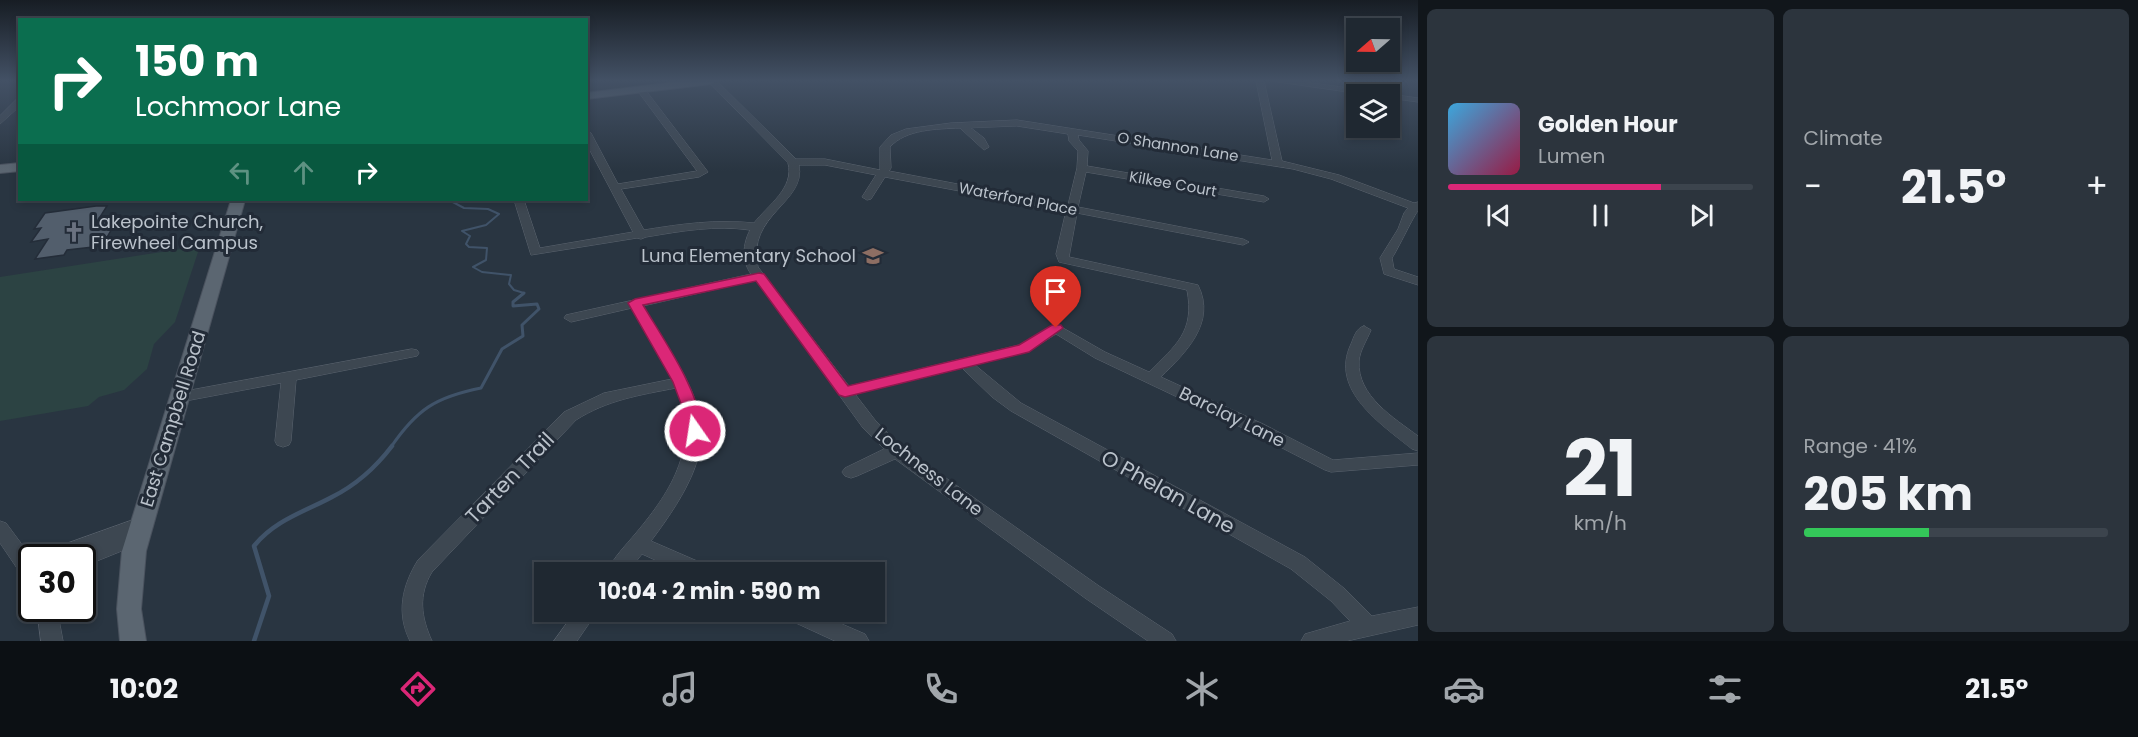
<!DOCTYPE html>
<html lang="en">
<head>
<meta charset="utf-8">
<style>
	body { margin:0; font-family:Poppins,sans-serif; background:#2c343d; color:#f1f3f6; height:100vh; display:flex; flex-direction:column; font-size:22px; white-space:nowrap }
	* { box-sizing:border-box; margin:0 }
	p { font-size:20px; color:#a1a6ab }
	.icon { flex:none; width:33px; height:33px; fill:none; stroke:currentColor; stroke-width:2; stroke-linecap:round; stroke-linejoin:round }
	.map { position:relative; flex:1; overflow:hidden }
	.side { display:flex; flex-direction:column; gap:9px; padding:9px; background:#11161b; width:720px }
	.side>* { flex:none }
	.top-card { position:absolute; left:18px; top:18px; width:570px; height:183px; border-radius:0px; box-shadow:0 3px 9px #0003,0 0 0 2px #3c444d; background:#0b6e4f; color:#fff; overflow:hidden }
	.needle { width:39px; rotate:250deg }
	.tools { position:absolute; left:1346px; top:18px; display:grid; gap:12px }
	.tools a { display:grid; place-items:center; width:54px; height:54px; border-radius:0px; background:#1f2831; box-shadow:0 3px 9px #0003,0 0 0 2px #3c444d; font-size:30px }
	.speed { position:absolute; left:18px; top:544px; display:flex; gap:12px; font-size:30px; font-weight:700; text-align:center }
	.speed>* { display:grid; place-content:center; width:78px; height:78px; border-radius:50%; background:#1f2831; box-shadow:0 3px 9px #0003,0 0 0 2px #3c444d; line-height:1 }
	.speed .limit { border:3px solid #111; border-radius:9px; background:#fff; color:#111 }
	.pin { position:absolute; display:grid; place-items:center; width:51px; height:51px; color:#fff; margin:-62px -26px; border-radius:50% 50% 50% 0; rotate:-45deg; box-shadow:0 0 6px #0007 }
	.pin .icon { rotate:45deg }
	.me { position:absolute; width:66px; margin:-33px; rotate:347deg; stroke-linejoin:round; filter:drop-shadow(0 0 4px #0008) }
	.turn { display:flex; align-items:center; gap:21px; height:126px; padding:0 18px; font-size:27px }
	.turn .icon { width:78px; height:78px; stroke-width:2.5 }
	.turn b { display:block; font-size:42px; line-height:51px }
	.lanes { display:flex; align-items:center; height:57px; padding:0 18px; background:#0003; justify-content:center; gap:30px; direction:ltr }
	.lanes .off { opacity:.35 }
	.big { font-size:45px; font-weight:700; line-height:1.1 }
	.side .tile { flex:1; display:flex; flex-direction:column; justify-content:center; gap:9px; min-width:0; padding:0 21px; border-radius:9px; background:#2c343d }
	.side .dial { align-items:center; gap:0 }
	.dial b { font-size:78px; line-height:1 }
	.song { display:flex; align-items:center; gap:18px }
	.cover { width:72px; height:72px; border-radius:9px; background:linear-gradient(135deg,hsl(200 70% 55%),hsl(340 70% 35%)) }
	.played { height:6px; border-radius:3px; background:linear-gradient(90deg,#db2777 70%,#3c444d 70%) }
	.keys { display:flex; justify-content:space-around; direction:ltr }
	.heat { display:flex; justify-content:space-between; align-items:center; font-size:33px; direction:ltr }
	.charge { height:9px; border-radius:4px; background:linear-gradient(90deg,#34c759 41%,#3c444d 0) }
	.side .tiles { flex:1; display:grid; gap:9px; grid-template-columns:repeat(2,1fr) }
	.trip { position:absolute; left:534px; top:562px; width:351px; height:60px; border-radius:0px; background:#1f2831; box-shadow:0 3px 9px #0003,0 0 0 2px #3c444d; font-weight:700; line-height:60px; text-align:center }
	.tabs { display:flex; height:96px; justify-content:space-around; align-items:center; background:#0c1014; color:#a1a6ab }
	.tabs .icon { width:42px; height:42px }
	.tabs .on { color:#db2777 }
	.tabs b { font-size:27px; color:#f1f3f6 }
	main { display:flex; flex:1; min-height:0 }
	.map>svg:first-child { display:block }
	.green { fill:#2c4343 }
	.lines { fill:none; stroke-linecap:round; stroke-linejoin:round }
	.stream-far2 { stroke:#405369; stroke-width:2 }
	.stream-far1 { stroke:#405369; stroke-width:3 }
	.stream { stroke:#405369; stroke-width:4.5 }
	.building { fill:#525e6c; stroke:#242d39; stroke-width:1.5 }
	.minor-casing { stroke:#5b646f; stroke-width:1 }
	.major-casing { stroke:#4a525e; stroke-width:2 }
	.minor { fill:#3d4751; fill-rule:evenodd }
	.major { fill:#5b6671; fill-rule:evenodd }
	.route { fill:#db2777; stroke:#8e194d; stroke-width:1.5 }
	.labels { text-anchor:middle; stroke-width:6; stroke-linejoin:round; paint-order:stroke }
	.far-street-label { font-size:15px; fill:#bac2cb; stroke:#222b37 }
	.poi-label { font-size:18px; fill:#bac2cb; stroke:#222b37; text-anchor:start }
	.street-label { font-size:18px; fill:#bac2cb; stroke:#222b37 }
	.near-street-label { font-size:21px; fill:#bac2cb; stroke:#222b37 }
</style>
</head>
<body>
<main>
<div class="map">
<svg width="1418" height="641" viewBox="0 0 1418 641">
	<rect width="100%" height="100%" fill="#293541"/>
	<polygon class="green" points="200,246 175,322 154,344 147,369 124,390 99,397 88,406 0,421 0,277"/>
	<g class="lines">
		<polyline class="stream-far2" points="449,200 464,208 488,209 499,214 486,225 462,231 470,236 466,244 469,247 487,248 486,260 473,267 482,272 511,275 509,284 514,290 524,293 522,295"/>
		<path class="stream-far1" d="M 391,447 C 417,409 436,397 481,388 L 502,349 L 523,336 L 522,325 L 539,309 L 537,304 L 513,306 L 513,302 L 524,293"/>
		<path class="stream" d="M 254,641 L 269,596 L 254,546 C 275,520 304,512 332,497 C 356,485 376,467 392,446"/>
	</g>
	<polygon class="building" points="96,206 107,206 100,217 120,215 102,246 67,250 64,255 35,259 48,239 31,242 41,228 34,229 45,213"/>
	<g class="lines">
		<g class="minor-casing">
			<g id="minor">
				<path d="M 708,81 L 717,81 L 796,159 L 825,159 L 880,170 L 880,147 L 891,135 L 906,129 L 951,123 L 1017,120 L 1272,160 L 1256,81 L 1264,81 L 1282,161 L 1339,175 L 1414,203 L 1418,202 L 1418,211 C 1415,213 1397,251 1392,258 L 1394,269 L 1418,277 L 1418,285 L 1384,274 L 1380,258 L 1398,229 L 1404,213 L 1408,208 L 1331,179 L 1293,169 L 1078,135 L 1079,140 L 1088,151 L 1087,166 L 1264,196 L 1269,199 L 1264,202 L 1086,172 L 1078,207 L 1243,239 L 1249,242 L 1243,245 L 1077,213 L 1069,257 L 1198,285 C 1217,323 1185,353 1161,377 L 1263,424 L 1333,460 L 1418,453 L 1418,465 L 1331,472 L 1325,470 L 1251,432 L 1095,358 L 1056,334 L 1029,351 L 975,365 L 1021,403 L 1305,557 L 1345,589 L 1372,616 L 1418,607 L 1418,625 L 1347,641 L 1301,641 L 1305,634 L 1350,621 L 1331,601 L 1291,569 L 1011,411 L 992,397 L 962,368 L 855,394 L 875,420 L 902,447 L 1099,586 L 1172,634 L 1176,641 L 1148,641 L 1085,598 L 895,459 L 857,476 L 851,478 L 845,476 L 842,472 L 845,468 L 884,449 L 863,428 L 756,280 L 643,306 C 706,409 731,435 651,541 L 711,567 L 714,573 L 684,573 L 642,554 L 627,573 L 606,573 C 613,558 626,545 636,533 C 673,489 700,445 676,388 C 640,395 607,400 576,420 L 432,572 C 418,595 421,617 432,641 L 410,641 C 396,613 402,586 418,560 L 564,412 L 604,393 L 672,379 L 632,308 L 571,322 L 564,318 L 566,315 L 751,274 C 741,260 743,244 750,230 C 715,225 682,231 646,237 L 641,239 L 637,238 L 531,255 L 514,200 L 524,200 L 540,248 L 633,232 L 586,143 L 586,130 L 591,133 L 618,184 L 697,171 L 637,90 L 641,88 L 644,88 L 708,172 L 699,177 L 621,189 L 644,230 C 681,224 716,219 754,223 C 768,205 795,188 788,163 ZM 1017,126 L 1068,134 L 1069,141 L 1078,151 L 1077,168 L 1068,205 L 889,171 L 891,168 L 890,147 C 906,129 937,129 960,128 L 984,150 L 989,147 L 984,138 L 971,128 ZM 799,165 L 825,165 L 876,175 L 862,197 L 867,200 L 871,199 L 885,177 L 1066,211 L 1056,254 L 1059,262 L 1187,290 C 1195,332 1176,345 1149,372 L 1105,352 L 1056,324 L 1019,345 L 849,386 L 758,267 C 746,214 807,203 799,165 Z"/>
				<polygon points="1272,81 1298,81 1377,92 1381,94 1362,94"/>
				<polygon points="1386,94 1389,94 1418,98 1418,102 1389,98 1389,94"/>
				<polygon points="17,99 20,99 20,106 0,124 0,116"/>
				<path d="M 1364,326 L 1371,330 C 1367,340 1360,350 1359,361 C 1357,396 1394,418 1418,436 L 1418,451 L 1412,449 C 1381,424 1329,390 1351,344 C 1354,337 1356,328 1364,326 Z"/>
				<polygon points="412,349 417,350 419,353 417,356 296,380 291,441 289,445 283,447 277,445 275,441 281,383 180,402 175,401 172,397 175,393 180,392"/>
				<polygon points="141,517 147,519 150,524 147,529 142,531 146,537 144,542 82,567 82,558 40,558 43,552"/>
				<polygon points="0,521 6,523 32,558 32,582 25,580 0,543"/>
				<polygon points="37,609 57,609 63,641 41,641"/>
				<polygon points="575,612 597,612 577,641 554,641"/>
				<polygon points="782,612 814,612 865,634 869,641 835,641 785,618"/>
			</g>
		</g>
		<g class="major-casing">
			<g id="major">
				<polygon points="683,81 716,81 711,84 586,99 586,93"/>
				<polygon points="20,163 20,171 0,173 0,165"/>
				<polygon points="231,200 245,200 146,551 141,609 146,641 120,641 117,609 122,551"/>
			</g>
		</g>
		<use href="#minor" class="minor"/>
		<use href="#major" class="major"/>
	</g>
	<linearGradient id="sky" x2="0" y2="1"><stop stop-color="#171d24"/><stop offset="0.47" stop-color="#435165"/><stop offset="1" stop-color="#435165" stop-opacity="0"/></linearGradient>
	<rect width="1418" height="171" fill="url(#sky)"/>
	<path class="route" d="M 759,273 L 764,274 L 848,386 L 1019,345 L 1052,325 L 1061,325 L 1063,328 L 1029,352 L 845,397 L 839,395 L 756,281 L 643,305 C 667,345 695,384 704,431 L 701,435 L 690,435 L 683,409 L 673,382 L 628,303 L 635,299 Z"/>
	<defs>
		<g id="church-bare" transform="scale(1.62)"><path d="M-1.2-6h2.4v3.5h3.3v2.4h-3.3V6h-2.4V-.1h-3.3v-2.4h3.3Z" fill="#6b7280" stroke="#222b37" stroke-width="2.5" paint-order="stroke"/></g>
		<g id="school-bare" transform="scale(1.62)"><path d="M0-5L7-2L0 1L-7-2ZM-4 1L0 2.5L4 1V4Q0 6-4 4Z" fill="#8d6e63" stroke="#222b37" stroke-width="2.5" paint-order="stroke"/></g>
	</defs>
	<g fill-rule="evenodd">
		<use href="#church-bare" x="74" y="232"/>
		<use href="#school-bare" x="873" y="256"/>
	</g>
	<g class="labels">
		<g class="far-street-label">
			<text transform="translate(1178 147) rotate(9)" y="5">O Shannon Lane</text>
			<text transform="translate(1173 184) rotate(10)" y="5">Kilkee Court</text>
			<text transform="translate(1018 199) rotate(11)" y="5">Waterford Place</text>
		</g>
		<g class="poi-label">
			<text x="91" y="228">Lakepointe Church,<tspan x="91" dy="21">Firewheel Campus</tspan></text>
			<text x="856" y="262" text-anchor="end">Luna Elementary School</text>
		</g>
		<g class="street-label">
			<text transform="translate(1232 417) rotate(26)" y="6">Barclay Lane</text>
			<text transform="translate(173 419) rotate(-73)" y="6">East Campbell Road</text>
			<text transform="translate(929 472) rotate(38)" y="6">Lochness Lane</text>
		</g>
		<g class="near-street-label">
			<text transform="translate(510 478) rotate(-46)" y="7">Tarten Trail</text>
			<text transform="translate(1168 492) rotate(29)" y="7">O Phelan Lane</text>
		</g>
	</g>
</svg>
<div class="tools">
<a><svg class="needle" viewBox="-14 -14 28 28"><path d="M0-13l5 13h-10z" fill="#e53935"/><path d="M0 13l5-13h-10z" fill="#a1a6ab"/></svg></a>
<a><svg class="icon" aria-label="layers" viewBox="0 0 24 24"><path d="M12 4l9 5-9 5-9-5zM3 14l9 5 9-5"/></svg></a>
</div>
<div class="speed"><div class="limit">30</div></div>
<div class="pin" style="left:1056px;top:328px;background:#d93025"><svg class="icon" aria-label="arrive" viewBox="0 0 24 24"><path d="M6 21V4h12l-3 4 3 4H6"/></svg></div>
<svg class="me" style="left:695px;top:431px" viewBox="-20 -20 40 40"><circle r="17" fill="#db2777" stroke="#fff" stroke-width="3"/><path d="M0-11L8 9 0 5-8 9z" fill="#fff"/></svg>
<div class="trip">10:04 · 2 min · 590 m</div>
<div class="top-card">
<div class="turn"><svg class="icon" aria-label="right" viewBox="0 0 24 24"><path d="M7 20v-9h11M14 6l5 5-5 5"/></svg><div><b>150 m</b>Lochmoor Lane</div></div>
<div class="lanes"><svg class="icon off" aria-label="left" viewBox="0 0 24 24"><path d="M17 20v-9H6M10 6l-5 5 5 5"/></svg><svg class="icon off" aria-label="ahead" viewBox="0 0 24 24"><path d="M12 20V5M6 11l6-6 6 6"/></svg><svg class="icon" aria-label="right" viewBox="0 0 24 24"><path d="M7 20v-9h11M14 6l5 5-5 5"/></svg></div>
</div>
</div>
<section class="side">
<div class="tiles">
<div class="tile">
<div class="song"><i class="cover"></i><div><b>Golden Hour</b><p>Lumen</p></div></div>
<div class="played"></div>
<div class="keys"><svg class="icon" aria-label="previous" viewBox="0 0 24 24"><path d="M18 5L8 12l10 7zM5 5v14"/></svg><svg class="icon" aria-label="pause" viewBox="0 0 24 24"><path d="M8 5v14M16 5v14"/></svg><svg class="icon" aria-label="next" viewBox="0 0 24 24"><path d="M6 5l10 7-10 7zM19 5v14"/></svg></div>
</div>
<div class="tile"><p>Climate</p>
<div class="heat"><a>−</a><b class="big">21.5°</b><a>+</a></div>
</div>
<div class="tile dial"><b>21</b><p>km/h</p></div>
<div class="tile"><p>Range · 41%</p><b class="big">205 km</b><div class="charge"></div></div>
</div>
</section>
</main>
<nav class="tabs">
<b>10:02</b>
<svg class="icon on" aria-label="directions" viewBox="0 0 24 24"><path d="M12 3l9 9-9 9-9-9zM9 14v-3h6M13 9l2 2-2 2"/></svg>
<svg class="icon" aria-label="music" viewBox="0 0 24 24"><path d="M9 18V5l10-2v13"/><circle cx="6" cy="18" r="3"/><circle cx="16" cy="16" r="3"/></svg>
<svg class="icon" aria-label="phone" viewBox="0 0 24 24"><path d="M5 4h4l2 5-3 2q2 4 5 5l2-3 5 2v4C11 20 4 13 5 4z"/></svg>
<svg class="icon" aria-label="climate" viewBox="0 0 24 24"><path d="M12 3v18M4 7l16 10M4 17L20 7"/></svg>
<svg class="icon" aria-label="car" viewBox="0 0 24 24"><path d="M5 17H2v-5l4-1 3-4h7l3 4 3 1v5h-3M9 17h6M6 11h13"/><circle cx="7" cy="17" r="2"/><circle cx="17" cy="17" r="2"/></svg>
<svg class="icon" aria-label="filters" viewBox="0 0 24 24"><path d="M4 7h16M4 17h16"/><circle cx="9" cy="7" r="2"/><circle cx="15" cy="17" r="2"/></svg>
<b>21.5°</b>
</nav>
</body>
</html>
